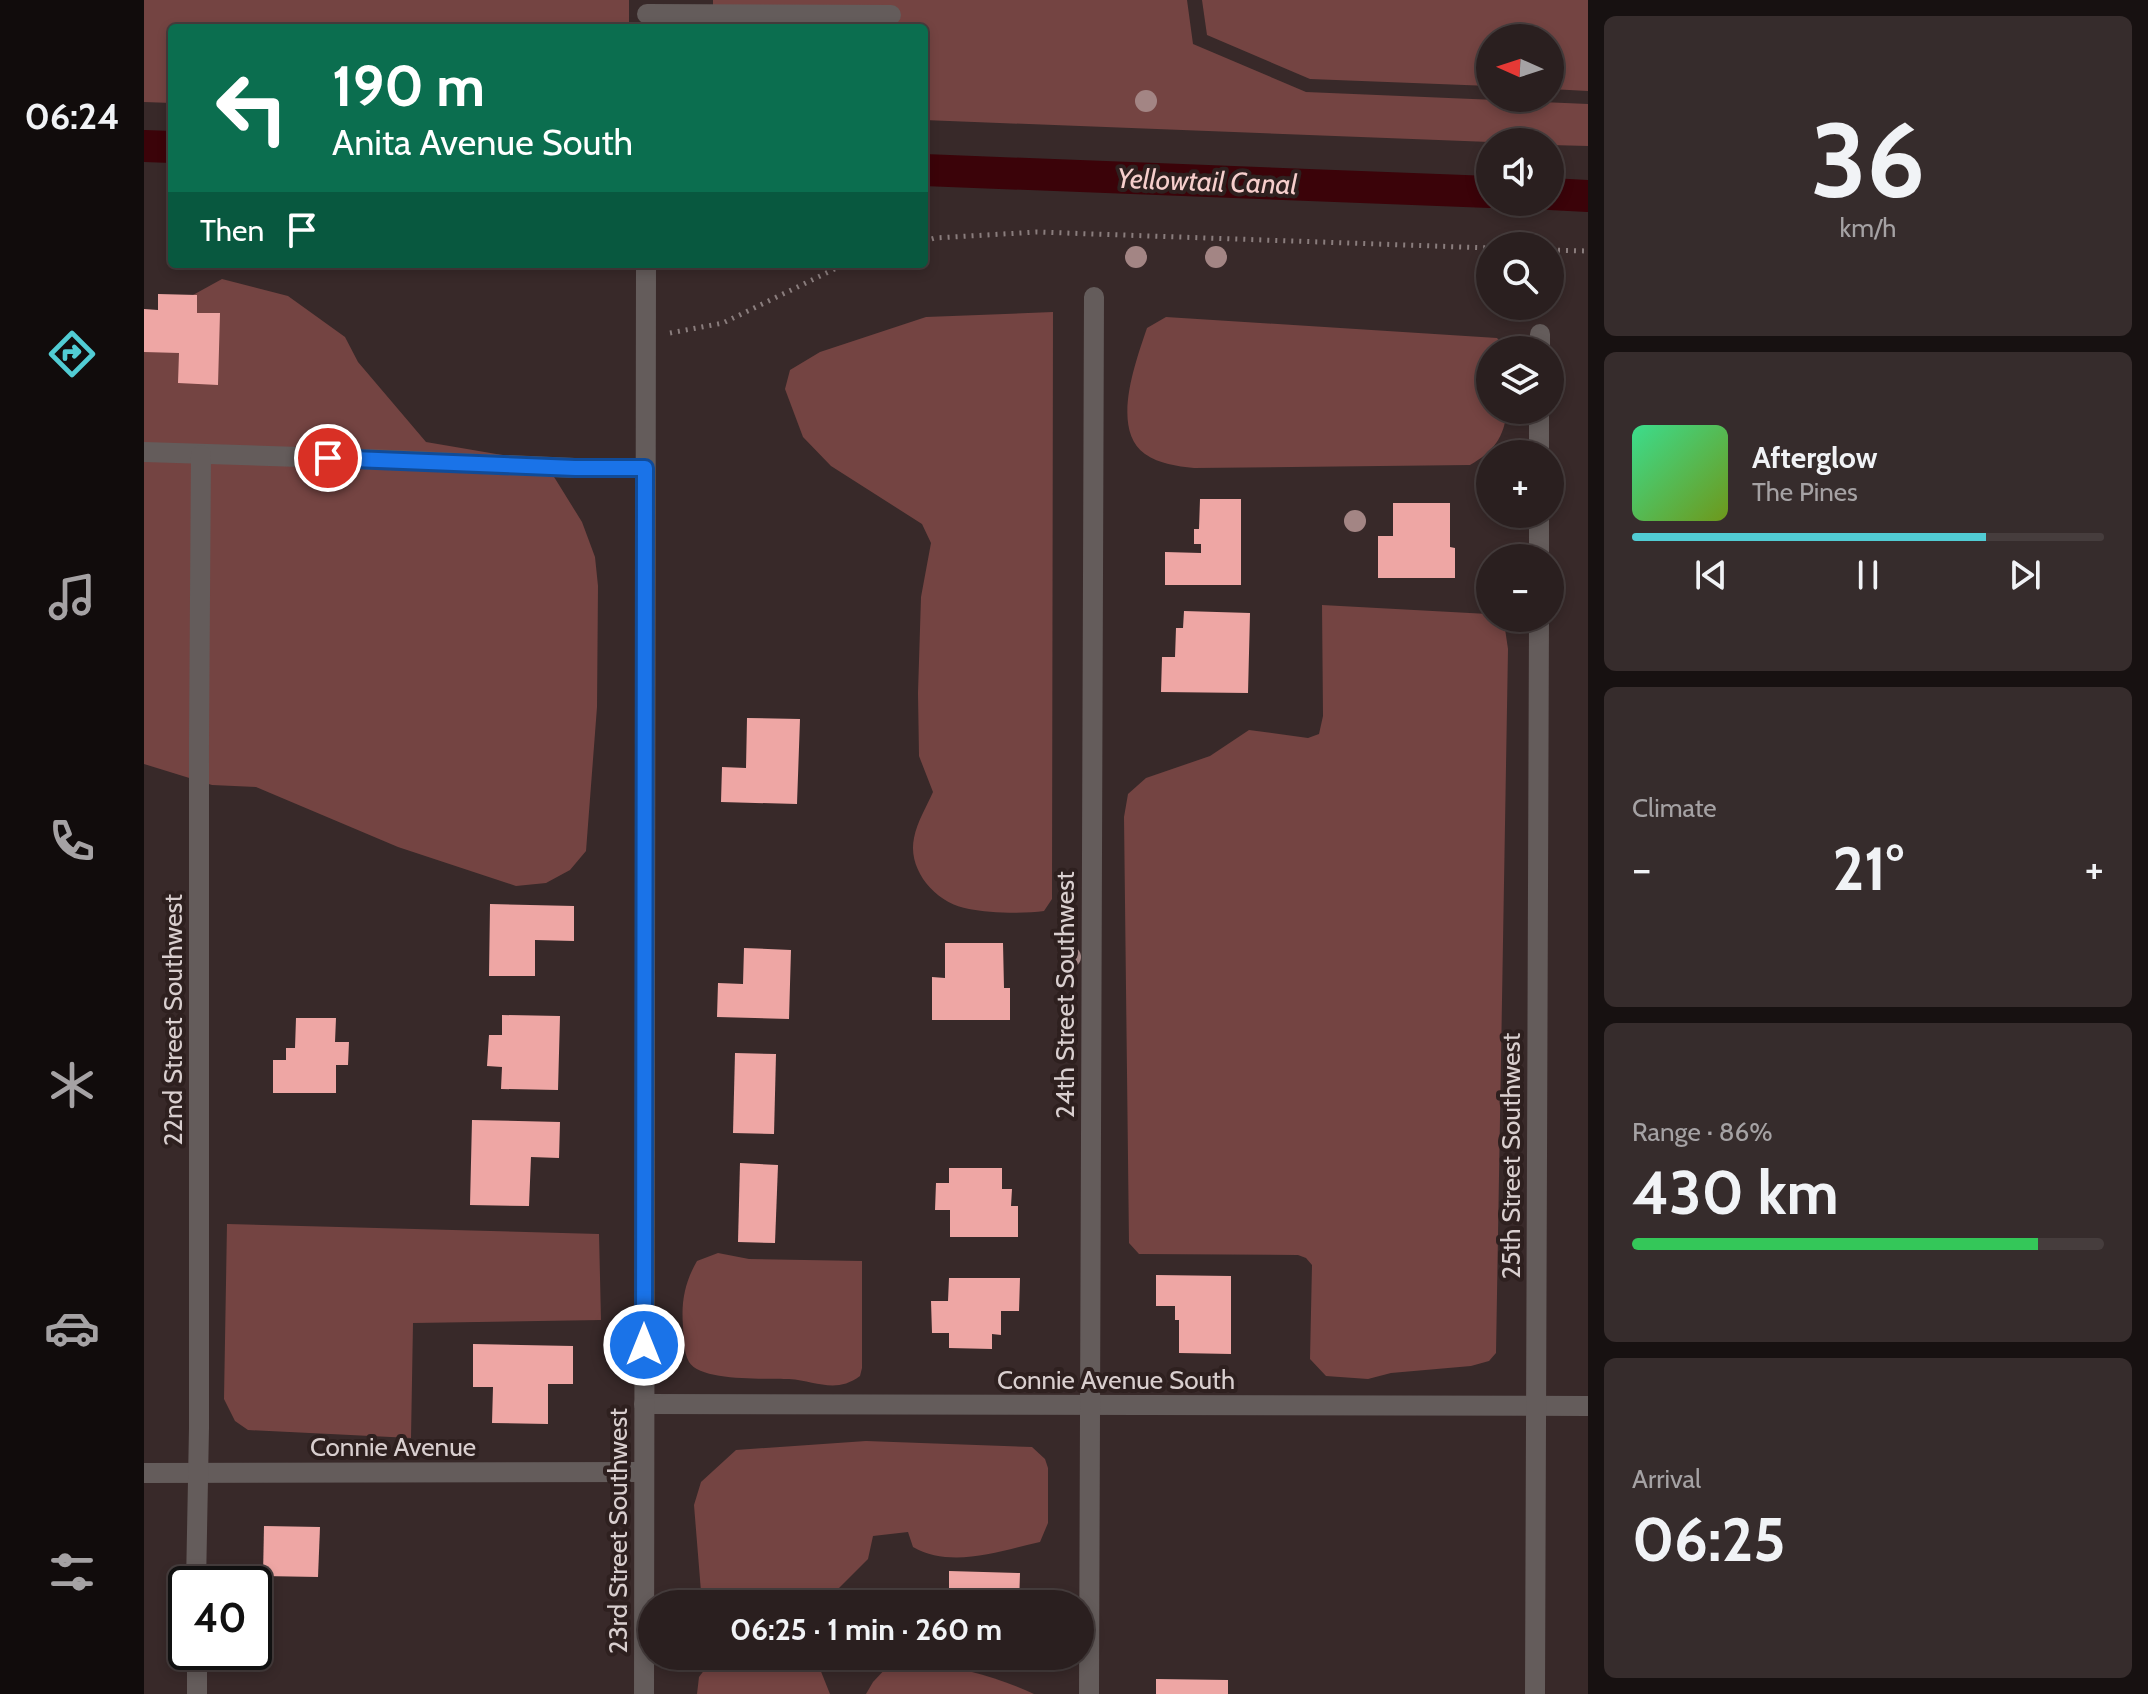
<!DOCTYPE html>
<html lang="en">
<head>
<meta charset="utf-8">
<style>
	body { margin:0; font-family:Cabin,sans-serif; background:#362c2c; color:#f1f3f6; height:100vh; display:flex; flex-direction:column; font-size:30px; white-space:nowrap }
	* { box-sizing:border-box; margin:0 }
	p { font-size:26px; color:#a5a2a4 }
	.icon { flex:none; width:44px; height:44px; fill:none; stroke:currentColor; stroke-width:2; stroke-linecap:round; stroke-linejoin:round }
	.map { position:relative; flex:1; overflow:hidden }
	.side { display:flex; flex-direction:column; gap:16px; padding:16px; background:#171111; width:560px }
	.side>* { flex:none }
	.guide { position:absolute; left:24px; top:24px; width:760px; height:244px; border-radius:8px; box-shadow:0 4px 12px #0003,0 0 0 2px #463d3d; background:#0b6e4f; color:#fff; overflow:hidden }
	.needle { width:52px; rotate:273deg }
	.tools { position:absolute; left:1332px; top:24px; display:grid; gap:16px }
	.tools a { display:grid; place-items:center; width:88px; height:88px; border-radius:50%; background:#2a1f1f; box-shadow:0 4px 12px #0003,0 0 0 2px #463d3d; font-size:40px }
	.speed { position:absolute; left:24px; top:1566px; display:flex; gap:16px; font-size:40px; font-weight:700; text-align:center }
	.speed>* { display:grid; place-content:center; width:104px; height:104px; border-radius:50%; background:#2a1f1f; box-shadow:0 4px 12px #0003,0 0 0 2px #463d3d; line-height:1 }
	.speed .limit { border:4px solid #111; border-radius:12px; background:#fff; color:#111 }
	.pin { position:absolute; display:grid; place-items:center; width:68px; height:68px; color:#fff; margin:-34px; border:4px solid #fff; border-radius:50%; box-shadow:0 2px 8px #0007 }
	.me { position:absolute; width:88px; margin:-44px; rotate:0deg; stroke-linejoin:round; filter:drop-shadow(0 0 6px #0008) }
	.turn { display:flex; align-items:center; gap:28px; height:168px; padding:0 32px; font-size:36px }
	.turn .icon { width:104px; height:104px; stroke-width:2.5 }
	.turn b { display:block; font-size:56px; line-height:68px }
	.then { display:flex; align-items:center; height:76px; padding:0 32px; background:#0003; gap:16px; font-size:30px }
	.big { font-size:60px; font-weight:700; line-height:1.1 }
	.side .tile { flex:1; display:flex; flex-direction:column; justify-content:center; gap:12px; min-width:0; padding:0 28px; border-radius:12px; background:#362c2c }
	.side .dial { align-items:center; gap:0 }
	.dial b { font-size:104px; line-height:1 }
	.song { display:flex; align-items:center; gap:24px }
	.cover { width:96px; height:96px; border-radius:12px; background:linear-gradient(135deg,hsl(150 70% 55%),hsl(80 70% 35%)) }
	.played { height:8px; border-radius:4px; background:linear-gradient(90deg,#51ccd4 75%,#463d3d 75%) }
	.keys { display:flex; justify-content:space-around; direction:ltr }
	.heat { display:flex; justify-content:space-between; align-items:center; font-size:44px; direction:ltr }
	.charge { height:12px; border-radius:6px; background:linear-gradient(90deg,#34c759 86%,#463d3d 0) }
	.trip { position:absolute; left:494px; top:1590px; width:456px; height:80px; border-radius:40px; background:#2a1f1f; box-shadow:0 4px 12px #0003,0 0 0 2px #463d3d; font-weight:700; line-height:80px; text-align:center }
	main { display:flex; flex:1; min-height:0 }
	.dock { display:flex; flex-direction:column; width:144px; justify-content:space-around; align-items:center; background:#110c0c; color:#a5a2a4 }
	.dock .icon { width:56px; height:56px }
	.dock .active { color:#51ccd4 }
	.dock b { font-size:36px; color:#f1f3f6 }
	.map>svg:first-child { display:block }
	.green { fill:#744442 }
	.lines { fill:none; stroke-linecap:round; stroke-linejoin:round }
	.canal { stroke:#3b0309; stroke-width:32 }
	.building { fill:#eea6a4 }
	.path { stroke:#8a7d7d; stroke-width:5; stroke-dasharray:2 6; stroke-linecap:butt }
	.minor { stroke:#645c5b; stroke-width:20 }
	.tree { fill:#a38584 }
	.route-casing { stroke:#114b97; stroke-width:20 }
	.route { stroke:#1a73e8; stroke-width:14 }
	.labels { text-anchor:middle; stroke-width:8; stroke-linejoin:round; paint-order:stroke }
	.street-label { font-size:26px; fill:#d9cfcf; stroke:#2e201f }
	.water-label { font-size:28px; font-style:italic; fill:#f6cecc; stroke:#2e201f }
</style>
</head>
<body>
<main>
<nav class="dock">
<b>06:24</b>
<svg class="icon active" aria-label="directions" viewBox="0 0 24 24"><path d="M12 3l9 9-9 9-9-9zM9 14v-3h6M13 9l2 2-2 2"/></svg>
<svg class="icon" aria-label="music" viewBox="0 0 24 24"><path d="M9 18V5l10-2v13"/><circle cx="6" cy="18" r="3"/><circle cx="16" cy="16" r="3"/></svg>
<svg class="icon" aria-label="phone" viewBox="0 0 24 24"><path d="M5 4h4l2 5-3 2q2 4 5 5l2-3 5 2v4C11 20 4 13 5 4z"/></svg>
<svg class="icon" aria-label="climate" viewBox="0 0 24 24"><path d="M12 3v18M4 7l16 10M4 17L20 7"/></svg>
<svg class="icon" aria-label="car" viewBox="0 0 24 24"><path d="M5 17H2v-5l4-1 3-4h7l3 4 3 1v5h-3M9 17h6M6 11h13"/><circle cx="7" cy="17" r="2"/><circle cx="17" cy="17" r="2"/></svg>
<svg class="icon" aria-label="filters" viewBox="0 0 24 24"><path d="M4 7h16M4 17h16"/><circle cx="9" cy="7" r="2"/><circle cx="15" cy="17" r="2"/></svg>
</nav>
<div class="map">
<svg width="1444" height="1694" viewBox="0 0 1444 1694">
	<rect width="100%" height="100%" fill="#382929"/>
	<g class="green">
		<polygon points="0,0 485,0 485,28 28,28 28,103 0,102"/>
		<polygon points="569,0 1043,0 1049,44 1162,92 1444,104 1444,146 1406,145 1406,142 1346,142 780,120 780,28 569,28"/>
		<polygon points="1058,0 1444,0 1444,91 1406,89 1406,38 1346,38 1346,86 1166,79 1063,35"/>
		<polygon points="78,279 144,296 201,337 214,362 282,442 364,456 407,472 438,522 451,557 454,586 453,707 442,851 426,870 402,883 372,886 254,847 112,787 68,785 0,764 0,322"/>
		<path d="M 909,312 L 908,899 L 900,911 C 881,914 844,913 825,909 C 793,904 763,871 770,838 C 773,822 783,806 789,792 L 775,756 L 774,693 L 777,597 L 787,543 L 778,524 L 687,466 L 659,437 L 641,389 L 646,370 L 676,352 L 782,317 Z"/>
		<path d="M 1022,317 L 1353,338 L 1363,350 L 1346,350 L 1346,410 L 1363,410 C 1360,438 1350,451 1326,465 L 1050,468 C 1032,466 1016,464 1001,454 C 966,429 992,361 1003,328 Z"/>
		<polygon points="1178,605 1344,614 1346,618 1352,618 1360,622 1364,649 1352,1353 1345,1361 1327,1366 1247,1373 1224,1379 1182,1376 1166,1359 1168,1265 1162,1258 1154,1255 995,1254 985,1243 980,817 984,794 1002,778 1066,756 1105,730 1164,738 1175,734 1179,716"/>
		<polygon points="83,1224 455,1234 457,1320 269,1323 267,1438 104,1430 91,1421 80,1399"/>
		<path d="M 574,1253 L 605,1259 L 718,1261 L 718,1368 L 716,1376 C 692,1394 672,1381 645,1379 C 622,1378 557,1382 545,1362 C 539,1351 540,1338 539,1326 C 537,1301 541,1282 553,1261 Z"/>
		<path d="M 722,1441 L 888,1447 L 901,1459 L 904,1468 L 904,1523 L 896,1542 C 855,1551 808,1569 769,1547 L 764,1532 L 729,1536 L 724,1559 L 679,1604 L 558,1604 L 550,1505 L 557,1482 L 592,1450 Z"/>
		<polygon points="571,1656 674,1656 676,1669 686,1694 553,1694 555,1677"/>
		<path d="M 774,1662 C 814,1667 854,1677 890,1694 L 722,1694 L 729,1682 L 744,1666 Z"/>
	</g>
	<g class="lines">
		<g class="canal">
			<polyline points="0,146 28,147"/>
			<polyline points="780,170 1346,192"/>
			<polyline points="1406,194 1444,196"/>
		</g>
	</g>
	<g class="building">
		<polygon points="14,294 53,295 53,313 76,313 74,385 34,383 35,353 0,352 0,309 14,310"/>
		<polygon points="1056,499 1097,499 1097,585 1021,585 1021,552 1057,553 1057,544 1050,544 1050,529 1055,529"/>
		<polygon points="1249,503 1306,503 1306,547 1311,548 1311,578 1234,578 1234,536 1249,536"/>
		<polygon points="1040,611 1106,613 1104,693 1017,692 1018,657 1031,657 1032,628 1039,628"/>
		<polygon points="603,718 656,719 653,804 577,802 578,767 602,768"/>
		<polygon points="346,904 430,906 430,941 391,940 391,976 345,976"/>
		<polygon points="801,943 859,943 860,988 866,988 866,1020 788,1020 788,977 801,978"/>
		<polygon points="600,948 647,950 645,1019 573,1017 574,983 599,984"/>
		<polygon points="358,1015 416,1016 414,1090 357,1089 358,1067 343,1066 345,1035 358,1035"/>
		<polygon points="152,1018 192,1018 191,1042 205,1042 204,1065 192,1065 192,1093 129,1093 129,1060 142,1060 142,1048 151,1048"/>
		<polygon points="591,1053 632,1054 630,1134 589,1133"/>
		<polygon points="328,1120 416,1122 415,1158 387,1157 385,1206 326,1205"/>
		<polygon points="596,1163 634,1165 631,1243 594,1242"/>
		<polygon points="805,1168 858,1168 858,1189 868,1189 867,1206 874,1206 874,1237 806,1237 806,1210 791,1210 792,1183 805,1183"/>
		<polygon points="1012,1275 1087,1276 1087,1354 1035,1353 1035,1320 1031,1320 1031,1306 1012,1306"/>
		<polygon points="805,1278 876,1278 875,1311 857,1311 857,1335 848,1334 848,1349 805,1348 805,1333 788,1333 787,1301 804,1301"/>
		<polygon points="329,1344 429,1346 429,1384 404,1384 404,1424 348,1423 349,1387 329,1387"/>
		<polygon points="120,1526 176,1527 174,1577 119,1576"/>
		<polygon points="805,1571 876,1573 875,1604 788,1604 788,1594 805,1595"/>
		<polygon points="1012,1679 1084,1680 1084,1694 1012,1694"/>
	</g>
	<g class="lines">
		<g class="path">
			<polyline points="780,241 791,238 893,232 1346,248"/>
			<polyline points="1406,250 1444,251"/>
			<polyline points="526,333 579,323 701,264"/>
		</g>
		<g class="minor">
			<polyline points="503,14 747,15"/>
			<polyline points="1396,350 1396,334"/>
			<polyline points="0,452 248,460 431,468 501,468"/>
			<polyline points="1395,454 1395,410"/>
			<polyline points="1395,558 1395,514"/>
			<polyline points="500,1404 1444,1406"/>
			<polyline points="0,1473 498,1472"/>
			<polyline points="52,1584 55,1428 55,738 57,455"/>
			<polyline points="53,1652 53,1694"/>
			<polyline points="500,1694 502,264"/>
			<polyline points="945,1694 950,297"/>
			<polyline points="1391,1694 1395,618"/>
		</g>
	</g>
	<g class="tree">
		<circle cx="1002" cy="101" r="11"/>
		<circle cx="992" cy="257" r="11"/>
		<circle cx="1072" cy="257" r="11"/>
		<circle cx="1211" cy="521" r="11"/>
		<circle cx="926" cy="957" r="11"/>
	</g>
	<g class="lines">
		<g class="route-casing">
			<polyline id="route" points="184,458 431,468 501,468 500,1345"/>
		</g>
		<use href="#route" class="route"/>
	</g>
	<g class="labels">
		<g class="street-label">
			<text transform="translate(921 995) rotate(-90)" y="9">24th Street Southwest</text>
			<text transform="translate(29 1020) rotate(-90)" y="9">22nd Street Southwest</text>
			<text transform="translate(1367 1156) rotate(-90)" y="9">25th Street Southwest</text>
			<text x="972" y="1389">Connie Avenue South</text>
			<text x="249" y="1456">Connie Avenue</text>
			<text transform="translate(474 1531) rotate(-90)" y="9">23rd Street Southwest</text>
		</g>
		<g class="water-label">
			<text transform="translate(1063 181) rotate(2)" y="10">Yellowtail Canal</text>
		</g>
	</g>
</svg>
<div class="tools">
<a><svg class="needle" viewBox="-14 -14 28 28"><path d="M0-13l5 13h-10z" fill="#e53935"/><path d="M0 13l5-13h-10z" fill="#a5a2a4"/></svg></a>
<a><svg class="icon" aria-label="sound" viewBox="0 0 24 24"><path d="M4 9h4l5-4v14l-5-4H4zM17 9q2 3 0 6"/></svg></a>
<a><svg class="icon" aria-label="search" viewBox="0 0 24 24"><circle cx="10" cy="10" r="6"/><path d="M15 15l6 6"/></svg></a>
<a><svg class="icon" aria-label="layers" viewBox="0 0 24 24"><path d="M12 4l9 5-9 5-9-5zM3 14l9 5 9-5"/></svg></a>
<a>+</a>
<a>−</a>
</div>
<div class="speed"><div class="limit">40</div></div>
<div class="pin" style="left:184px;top:458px;background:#d93025"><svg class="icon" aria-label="arrive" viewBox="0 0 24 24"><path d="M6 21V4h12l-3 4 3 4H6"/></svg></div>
<svg class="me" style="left:500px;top:1345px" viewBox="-20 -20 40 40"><circle r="17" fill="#1a73e8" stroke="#fff" stroke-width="3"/><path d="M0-11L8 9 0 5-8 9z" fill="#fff"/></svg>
<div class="trip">06:25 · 1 min · 260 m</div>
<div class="guide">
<div class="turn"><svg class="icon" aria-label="left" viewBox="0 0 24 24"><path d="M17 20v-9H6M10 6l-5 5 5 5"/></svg><div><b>190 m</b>Anita Avenue South</div></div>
<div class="then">Then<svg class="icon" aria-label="arrive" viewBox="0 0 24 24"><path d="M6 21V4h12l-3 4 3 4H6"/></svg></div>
</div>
</div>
<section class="side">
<div class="tile dial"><b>36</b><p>km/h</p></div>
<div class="tile">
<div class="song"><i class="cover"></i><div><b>Afterglow</b><p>The Pines</p></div></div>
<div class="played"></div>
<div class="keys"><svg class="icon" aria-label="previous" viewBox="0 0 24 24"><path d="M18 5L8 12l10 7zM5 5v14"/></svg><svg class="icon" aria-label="pause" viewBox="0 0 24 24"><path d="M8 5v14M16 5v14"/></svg><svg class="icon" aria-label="next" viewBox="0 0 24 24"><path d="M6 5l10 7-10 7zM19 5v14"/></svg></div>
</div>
<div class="tile"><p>Climate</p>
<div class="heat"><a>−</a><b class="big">21°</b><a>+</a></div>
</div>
<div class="tile"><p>Range · 86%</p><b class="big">430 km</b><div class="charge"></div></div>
<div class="tile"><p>Arrival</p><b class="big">06:25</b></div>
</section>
</main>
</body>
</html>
